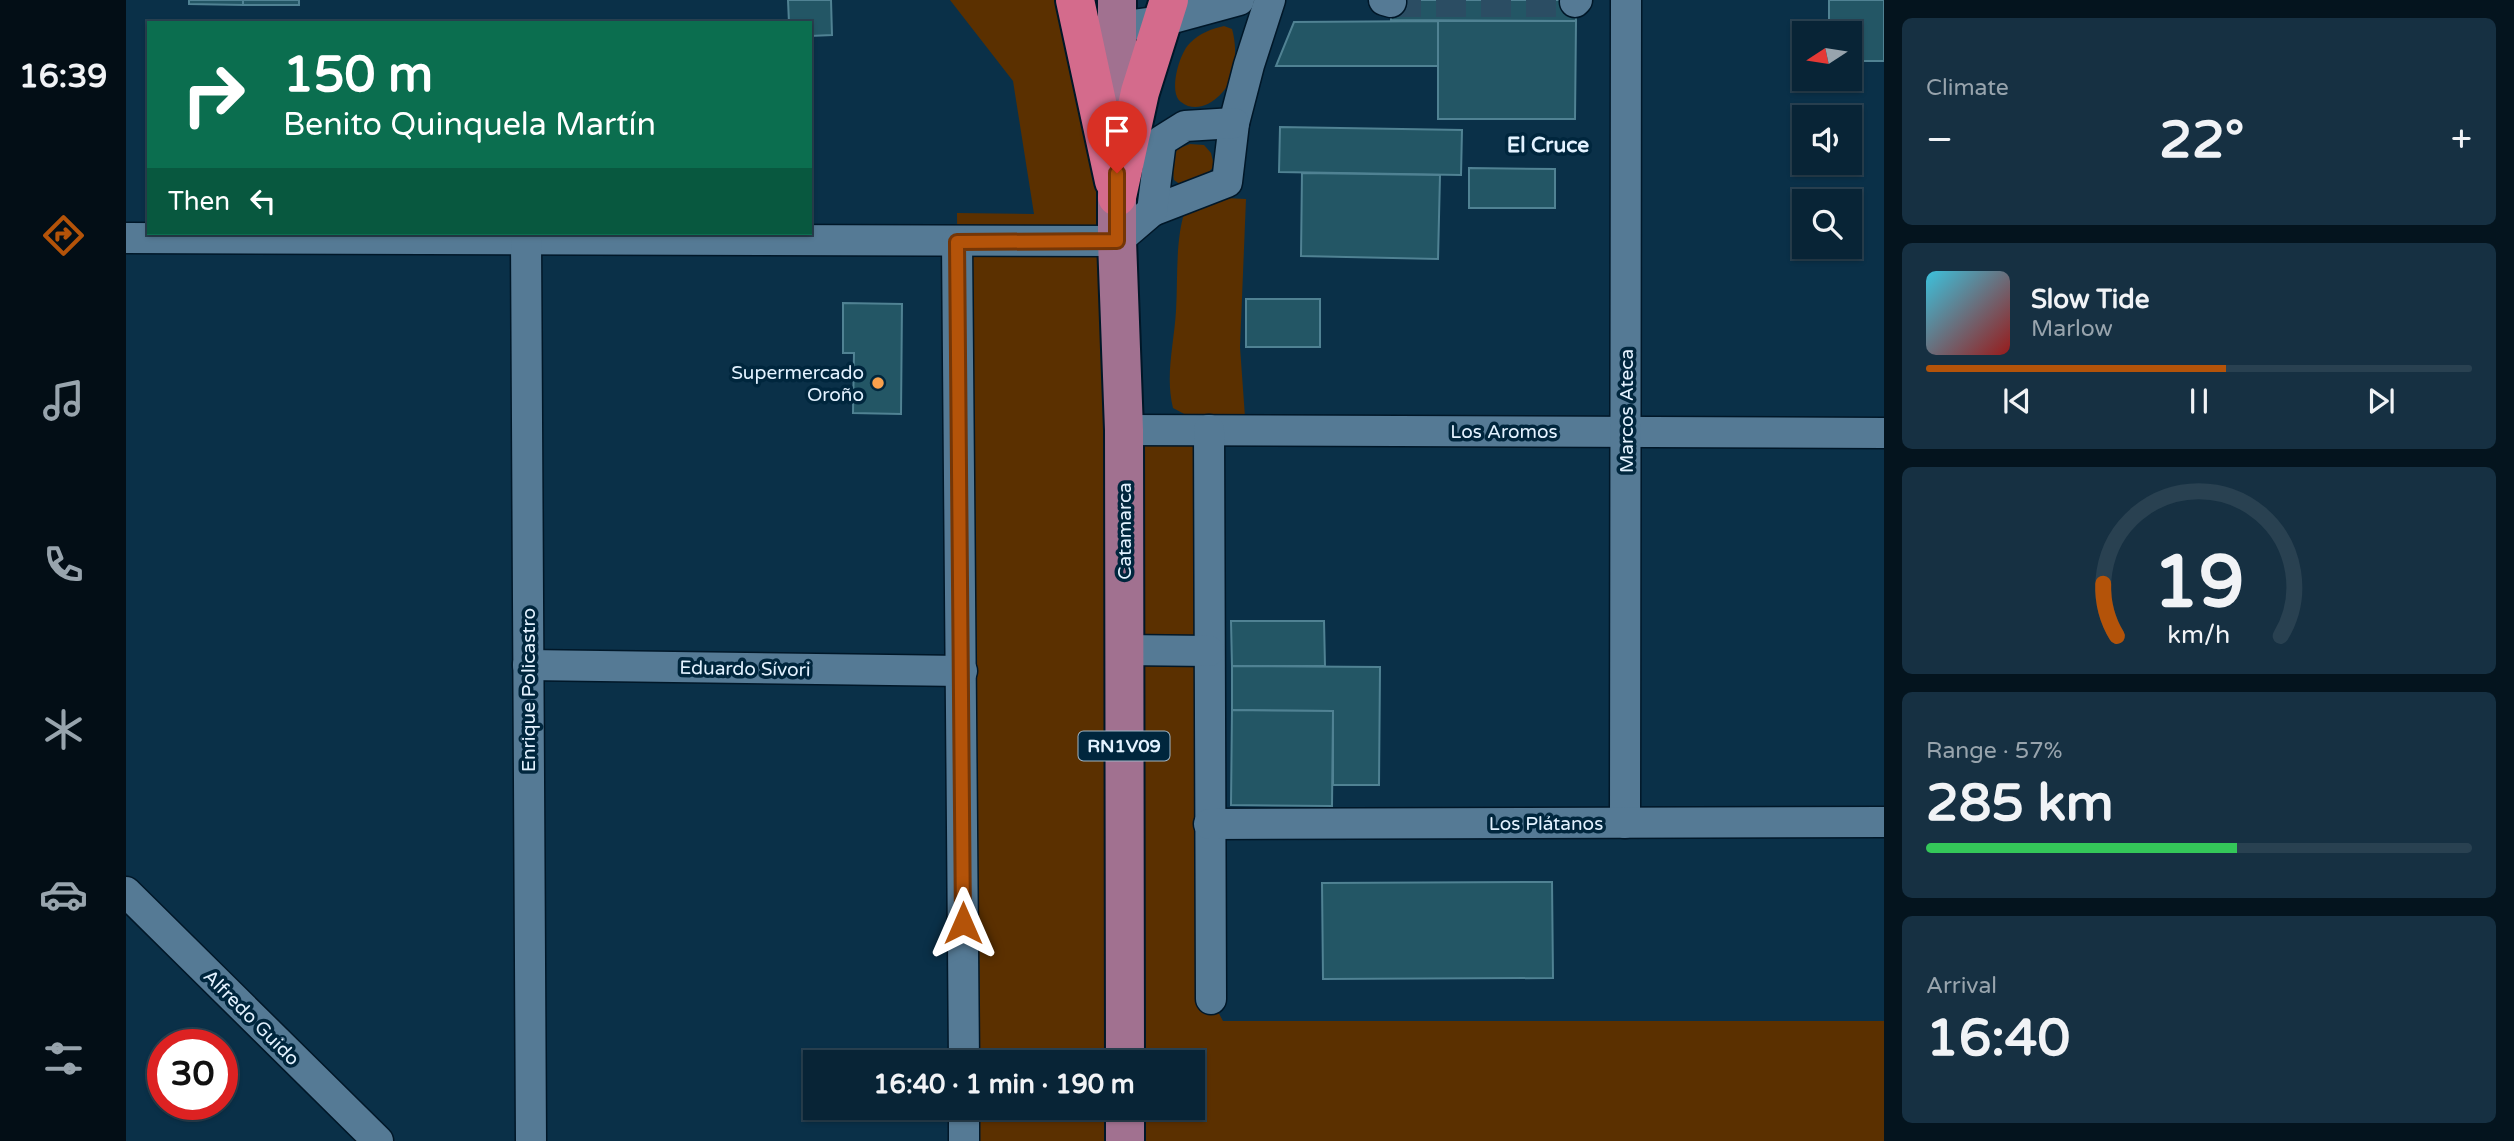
<!DOCTYPE html>
<html lang="en">
<head>
<meta charset="utf-8">
<style>
	body { margin:0; font-family:"Varela Round",sans-serif; background:#163042; color:#f1f3f6; height:100vh; display:flex; flex-direction:column; font-size:26px; white-space:nowrap }
	* { box-sizing:border-box; margin:0 }
	p { font-size:23px; color:#98a4ad }
	.icon { flex:none; width:38px; height:38px; fill:none; stroke:currentColor; stroke-width:2; stroke-linecap:round; stroke-linejoin:round }
	.map { position:relative; flex:1; overflow:hidden }
	.details { display:flex; flex-direction:column; gap:18px; padding:18px; background:#04141e; width:630px }
	.details>* { flex:none }
	.guide { position:absolute; left:21px; top:21px; width:665px; height:214px; border-radius:0px; box-shadow:0 2px 5px #0004,0 0 0 2px #294151; background:#0b6e4f; color:#fff; overflow:hidden }
	.needle { width:46px; rotate:258deg }
	.buttons { position:absolute; left:1666px; top:21px; display:grid; gap:14px }
	.buttons a { display:grid; place-items:center; width:70px; height:70px; border-radius:0px; background:#082436; box-shadow:0 2px 5px #0004,0 0 0 2px #294151; font-size:35px }
	.speed { position:absolute; left:21px; top:1029px; display:flex; gap:14px; font-size:35px; font-weight:700; text-align:center }
	.speed>* { display:grid; place-content:center; width:91px; height:91px; border-radius:50%; background:#082436; box-shadow:0 2px 5px #0004,0 0 0 2px #294151; line-height:1 }
	.speed .limit { border:10px solid #d22; background:#fff; color:#111 }
	.pin { position:absolute; display:grid; place-items:center; width:60px; height:60px; color:#fff; margin:-72px -30px; border-radius:50% 50% 50% 0; rotate:-45deg; box-shadow:0 0 7px #0007 }
	.pin .icon { rotate:45deg }
	.me { position:absolute; width:77px; margin:-38px; rotate:0deg; stroke-linejoin:round; filter:drop-shadow(0 0 5px #0008) }
	.turn { display:flex; align-items:center; gap:24px; height:147px; padding:0 21px; font-size:32px }
	.turn .icon { width:91px; height:91px; stroke-width:2.5 }
	.turn b { display:block; font-size:49px; line-height:60px }
	.then { display:flex; align-items:center; height:66px; padding:0 21px; background:#0003; gap:14px; font-size:26px }
	.big { font-size:52px; font-weight:700; line-height:1.1 }
	.details .tile { flex:1; display:flex; flex-direction:column; justify-content:center; gap:10px; min-width:0; padding:0 24px; border-radius:10px; background:#163042 }
	.details .dial { align-items:center; gap:0 }
	.dial svg { height:182px; overflow:visible; fill:none; stroke:#294151; stroke-width:7; stroke-linecap:round; text-anchor:middle }
	.dial text { fill:#f1f3f6; stroke:none }
	.song { display:flex; align-items:center; gap:21px }
	.cover { width:84px; height:84px; border-radius:10px; background:linear-gradient(135deg,hsl(190 70% 55%),hsl(0 70% 35%)) }
	.played { height:7px; border-radius:4px; background:linear-gradient(90deg,#b45309 55%,#294151 55%) }
	.keys { display:flex; justify-content:space-around; direction:ltr }
	.heat { display:flex; justify-content:space-between; align-items:center; font-size:38px; direction:ltr }
	.charge { height:10px; border-radius:5px; background:linear-gradient(90deg,#34c759 57%,#294151 0) }
	.trip { position:absolute; left:677px; top:1050px; width:402px; height:70px; border-radius:0px; background:#082436; box-shadow:0 2px 5px #0004,0 0 0 2px #294151; font-weight:700; line-height:70px; text-align:center }
	main { display:flex; flex:1; min-height:0 }
	.menu { display:flex; flex-direction:column; width:126px; justify-content:space-around; align-items:center; background:#030e16; color:#98a4ad }
	.menu .icon { width:49px; height:49px }
	.menu .selected { color:#b45309 }
	.menu b { font-size:32px; color:#f1f3f6 }
	.map>svg:first-child { display:block }
	.green { fill:#5b3000 }
	.building { fill:#235665; stroke:#508293; stroke-width:2 }
	.lines { fill:none; stroke-linecap:round; stroke-linejoin:round }
	.minor-tunnel { stroke:#2b4d63; stroke-width:30; stroke-dasharray:30 15; stroke-linecap:butt }
	.minor-casing { stroke:#001728; stroke-width:33 }
	.major-casing { stroke:#001728; stroke-width:42 }
	.highway-casing { stroke:#001728; stroke-width:42 }
	.minor { stroke:#557a95; stroke-width:30 }
	.major { stroke:#a17190; stroke-width:38 }
	.highway { stroke:#d46b8c; stroke-width:38 }
	.route-casing { stroke:#753606; stroke-width:18 }
	.route { stroke:#b45309; stroke-width:12 }
	.poi-dot { fill:#f9a04c; stroke:#00263d; stroke-width:2.5 }
	.labels { text-anchor:middle; stroke-width:7; stroke-linejoin:round; paint-order:stroke }
	.shield { fill:#00263d; stroke:#9fb5c5; stroke-width:2 }
	.shield-label { font-size:18px; font-weight:bold; fill:#e3f2ff }
	.poi-label { font-size:19px; fill:#e3f2ff; stroke:#00263d; text-anchor:end }
	.street-label { font-size:19px; fill:#e3f2ff; stroke:#00263d }
	.neighbourhood-label { font-size:21px; font-weight:bold; fill:#e3f2ff; stroke:#00263d }
</style>
</head>
<body>
<main>
<nav class="menu">
<b>16:39</b>
<svg class="icon selected" aria-label="directions" viewBox="0 0 24 24"><path d="M12 3l9 9-9 9-9-9zM9 14v-3h6M13 9l2 2-2 2"/></svg>
<svg class="icon" aria-label="music" viewBox="0 0 24 24"><path d="M9 18V5l10-2v13"/><circle cx="6" cy="18" r="3"/><circle cx="16" cy="16" r="3"/></svg>
<svg class="icon" aria-label="phone" viewBox="0 0 24 24"><path d="M5 4h4l2 5-3 2q2 4 5 5l2-3 5 2v4C11 20 4 13 5 4z"/></svg>
<svg class="icon" aria-label="climate" viewBox="0 0 24 24"><path d="M12 3v18M4 7l16 10M4 17L20 7"/></svg>
<svg class="icon" aria-label="car" viewBox="0 0 24 24"><path d="M5 17H2v-5l4-1 3-4h7l3 4 3 1v5h-3M9 17h6M6 11h13"/><circle cx="7" cy="17" r="2"/><circle cx="17" cy="17" r="2"/></svg>
<svg class="icon" aria-label="filters" viewBox="0 0 24 24"><path d="M4 7h16M4 17h16"/><circle cx="9" cy="7" r="2"/><circle cx="15" cy="17" r="2"/></svg>
</nav>
<div class="map">
<svg width="1758" height="1141" viewBox="0 0 1758 1141">
	<rect width="100%" height="100%" fill="#0a3048"/>
	<g class="green">
		<polygon points="824,0 949,0 953,11 998,430 1083,430 1085,999 1097,1021 1758,1021 1758,1141 838,1141 838,1108 1068,1108 1068,1062 838,1062 831,213 908,214 887,81"/>
		<path d="M 1098,26 L 1106,29 C 1110,43 1110,58 1107,72 C 1103,93 1075,118 1055,102 C 1042,93 1053,53 1064,43 C 1074,33 1085,29 1098,26 Z"/>
		<polygon points="1064,144 1078,145 1085,153 1088,166 1079,177 1055,185 1048,180 1046,163 1051,149"/>
		<path d="M 1099,198 L 1120,199 L 1114,347 L 1119,417 L 1064,417 L 1047,408 C 1039,376 1048,344 1050,311 C 1052,278 1049,242 1059,210 Z"/>
	</g>
	<g class="building">
		<polygon points="63,0 117,0 117,5 63,4"/>
		<rect x="117" y="0" width="56" height="5"/>
		<polygon points="662,0 705,0 706,35 684,36 684,23 663,23"/>
		<polygon points="1265,0 1449,0 1450,21 1265,20"/>
		<polygon points="1703,0 1758,0 1758,61 1724,61 1724,33 1703,33"/>
		<polygon points="1312,21 1312,66 1150,66 1168,22"/>
		<polygon points="1312,21 1450,21 1449,119 1312,119"/>
		<polygon points="1154,127 1336,130 1335,175 1153,172"/>
		<polygon points="1343,168 1429,169 1429,208 1343,208"/>
		<polygon points="1176,173 1314,175 1312,259 1175,256"/>
		<rect x="1120" y="299" width="74" height="48"/>
		<polygon points="717,303 776,304 775,414 727,413 728,353 717,353"/>
		<polygon points="1105,621 1198,621 1199,666 1106,666"/>
		<polygon points="1106,666 1254,667 1253,785 1207,785 1207,711 1106,710"/>
		<polygon points="1106,710 1207,711 1206,806 1105,805"/>
		<polygon points="1426,882 1427,978 1197,979 1196,883"/>
	</g>
	<g class="lines">
		<polyline class="minor-tunnel" points="1265,2 1449,2"/>
		<g class="minor-casing">
			<g id="minor">
				<polyline points="1258,0 1265,2"/>
				<polyline points="1449,2 1451,0"/>
				<polyline points="991,27 1036,21 1113,0"/>
				<polyline points="1026,211 1101,182 1108,123 1123,65 1144,0"/>
				<polyline points="0,238 991,241 1026,211 1035,141 1059,126 1108,123"/>
				<polyline points="400,239 405,1141"/>
				<polyline points="831,242 838,1062"/>
				<polyline points="998,430 1758,433"/>
				<polyline points="1083,430 1085,999"/>
				<polyline points="998,650 1083,651"/>
				<polyline points="402,665 836,671"/>
				<polyline points="1499,823 1500,0"/>
				<polyline points="1083,824 1758,822"/>
				<polyline points="0,892 252,1141"/>
				<polyline points="838,1108 838,1141"/>
			</g>
		</g>
		<g class="major-casing">
			<g id="major">
				<polyline points="991,0 991,241 998,430 999,1062"/>
				<polyline points="999,1108 999,1141"/>
			</g>
		</g>
		<g class="highway-casing">
			<g id="highway">
				<polyline points="949,0 988,181"/>
				<polyline points="991,197 1014,92 1043,0"/>
			</g>
		</g>
		<use href="#minor" class="minor"/>
		<use href="#major" class="major"/>
		<use href="#highway" class="highway"/>
	</g>
	<g class="lines">
		<g class="route-casing">
			<polyline id="route" points="837,923 831,242 991,241 991,173"/>
		</g>
		<use href="#route" class="route"/>
	</g>
	<circle class="poi-dot" cx="752" cy="383" r="7"/>
	<g class="labels">
		<rect class="shield" x="952.5" y="731.5" width="91" height="29" rx="5"/>
		<g class="shield-label">
			<text x="998" y="752">RN1V09</text>
		</g>
		<g class="poi-label">
			<text x="738" y="379">Supermercado<tspan x="738" dy="22">Oroño</tspan></text>
		</g>
		<g class="street-label">
			<text transform="translate(1500 411) rotate(-90)" y="7">Marcos Ateca</text>
			<text x="1378" y="438">Los Aromos</text>
			<text transform="translate(998 531) rotate(-90)" y="7">Catamarca</text>
			<text transform="translate(619 668) rotate(1)" y="7">Eduardo Sívori</text>
			<text transform="translate(402 690) rotate(-90)" y="7">Enrique Policastro</text>
			<text x="1420" y="830">Los Plátanos</text>
			<text transform="translate(126 1017) rotate(45)" y="7">Alfredo Guido</text>
		</g>
		<g class="neighbourhood-label">
			<text x="1422" y="152">El Cruce</text>
		</g>
	</g>
</svg>
<div class="buttons">
<a><svg class="needle" viewBox="-14 -14 28 28"><path d="M0-13l5 13h-10z" fill="#e53935"/><path d="M0 13l5-13h-10z" fill="#98a4ad"/></svg></a>
<a><svg class="icon" aria-label="sound" viewBox="0 0 24 24"><path d="M4 9h4l5-4v14l-5-4H4zM17 9q2 3 0 6"/></svg></a>
<a><svg class="icon" aria-label="search" viewBox="0 0 24 24"><circle cx="10" cy="10" r="6"/><path d="M15 15l6 6"/></svg></a>
</div>
<div class="speed"><div class="limit">30</div></div>
<div class="pin" style="left:991px;top:173px;background:#d93025"><svg class="icon" aria-label="arrive" viewBox="0 0 24 24"><path d="M6 21V4h12l-3 4 3 4H6"/></svg></div>
<svg class="me" style="left:837px;top:923px" viewBox="-20 -20 40 40"><path d="M0-17L14 15 0 8-14 15z" fill="#b45309" stroke="#fff" stroke-width="4"/></svg>
<div class="trip">16:40 · 1 min · 190 m</div>
<div class="guide">
<div class="turn"><svg class="icon" aria-label="right" viewBox="0 0 24 24"><path d="M7 20v-9h11M14 6l5 5-5 5"/></svg><div><b>150 m</b>Benito Quinquela Martín</div></div>
<div class="then">Then<svg class="icon" aria-label="left" viewBox="0 0 24 24"><path d="M17 20v-9H6M10 6l-5 5 5 5"/></svg></div>
</div>
</div>
<section class="details">
<div class="tile"><p>Climate</p>
<div class="heat"><a>−</a><b class="big">22°</b><a>+</a></div>
</div>
<div class="tile">
<div class="song"><i class="cover"></i><div><b>Slow Tide</b><p>Marlow</p></div></div>
<div class="played"></div>
<div class="keys"><svg class="icon" aria-label="previous" viewBox="0 0 24 24"><path d="M18 5L8 12l10 7zM5 5v14"/></svg><svg class="icon" aria-label="pause" viewBox="0 0 24 24"><path d="M8 5v14M16 5v14"/></svg><svg class="icon" aria-label="next" viewBox="0 0 24 24"><path d="M6 5l10 7-10 7zM19 5v14"/></svg></div>
</div>
<div class="tile dial"><svg viewBox="0 0 100 80">
<path d="M14 69A42 42 0 1 1 86 69"/>
<path d="M14 69A42 42 0 0 1 8 46" stroke="#b45309"/>
<text x="50" y="56" font-size="32" font-weight="700">19</text>
<text x="50" y="72" font-size="11">km/h</text>
</svg></div>
<div class="tile"><p>Range · 57%</p><b class="big">285 km</b><div class="charge"></div></div>
<div class="tile"><p>Arrival</p><b class="big">16:40</b></div>
</section>
</main>
</body>
</html>
